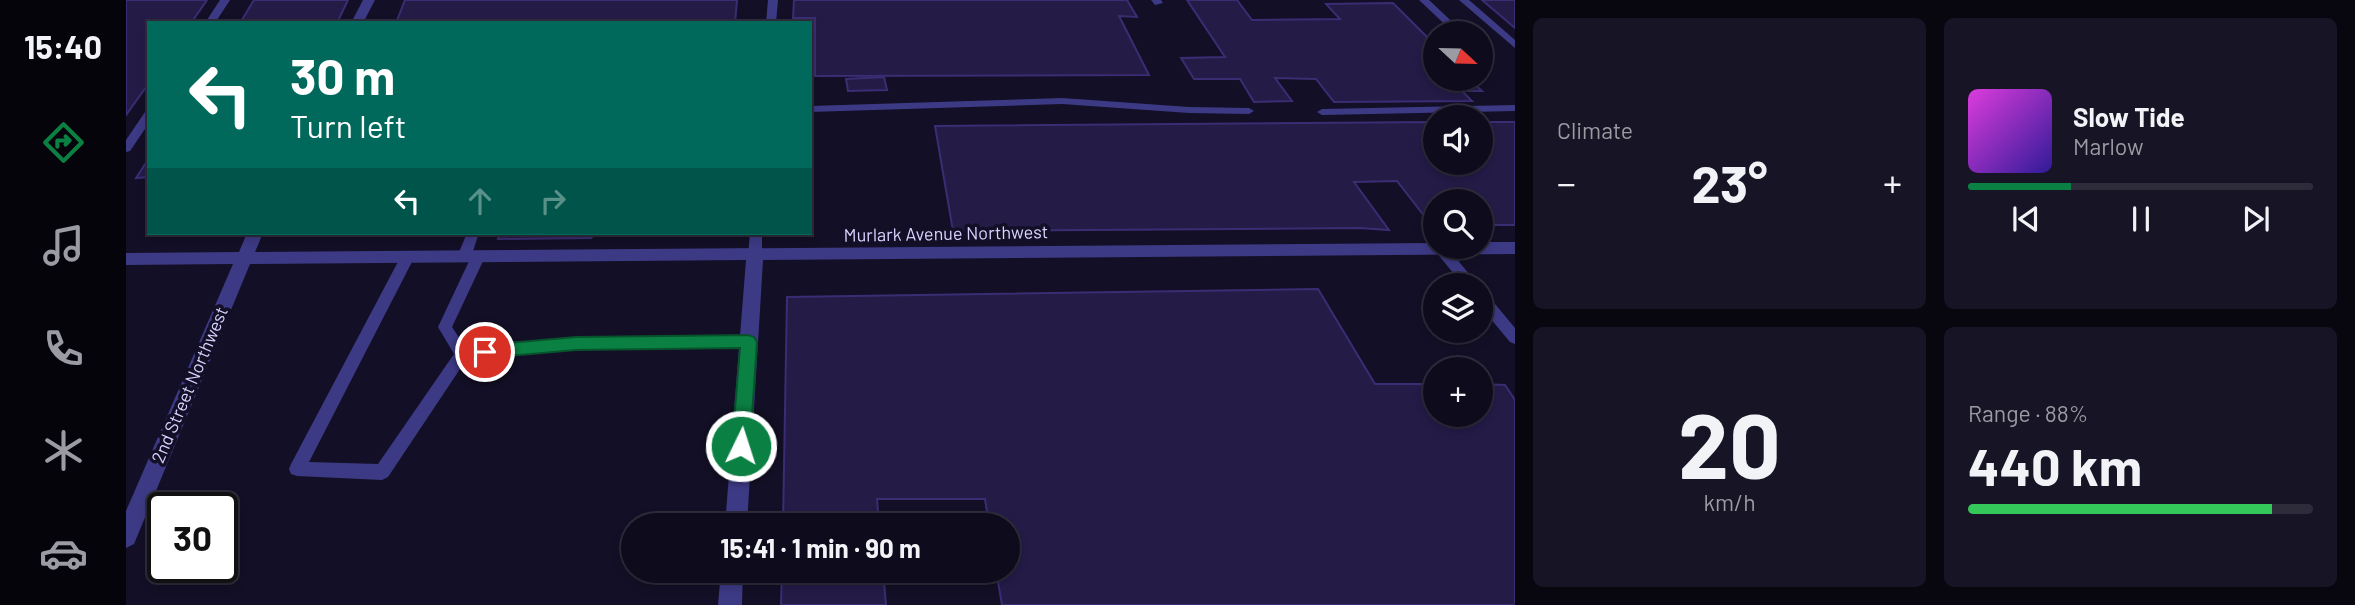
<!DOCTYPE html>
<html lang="en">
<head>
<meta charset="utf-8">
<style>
	body { margin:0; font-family:Barlow,sans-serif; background:#171425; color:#f1f3f6; height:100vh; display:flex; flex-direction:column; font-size:26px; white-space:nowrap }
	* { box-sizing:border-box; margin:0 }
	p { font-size:23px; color:#9b9ba3 }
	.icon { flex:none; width:38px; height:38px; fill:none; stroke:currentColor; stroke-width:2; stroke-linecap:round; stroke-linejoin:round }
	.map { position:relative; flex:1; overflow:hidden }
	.drawer { display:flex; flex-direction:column; gap:18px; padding:18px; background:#08060f; width:840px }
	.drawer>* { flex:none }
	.banner { position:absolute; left:21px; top:21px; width:665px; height:214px; border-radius:0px; box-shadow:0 4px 10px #0003,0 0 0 2px #2e2b3b; background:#00695c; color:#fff; overflow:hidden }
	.needle { width:46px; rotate:112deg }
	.tools { position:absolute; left:1297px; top:21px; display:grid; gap:14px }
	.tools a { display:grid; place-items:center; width:70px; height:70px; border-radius:50%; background:#0e0b1c; box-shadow:0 4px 10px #0003,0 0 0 2px #2e2b3b; font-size:35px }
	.speed { position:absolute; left:21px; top:492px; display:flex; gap:14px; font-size:35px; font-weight:700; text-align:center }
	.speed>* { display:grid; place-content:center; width:91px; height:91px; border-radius:50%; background:#0e0b1c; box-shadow:0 4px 10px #0003,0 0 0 2px #2e2b3b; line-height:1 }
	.speed .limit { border:4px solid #111; border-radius:10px; background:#fff; color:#111 }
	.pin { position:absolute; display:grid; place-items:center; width:60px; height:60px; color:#fff; margin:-30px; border:4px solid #fff; border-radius:50%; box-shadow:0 2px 7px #0007 }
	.me { position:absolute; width:77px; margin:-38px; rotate:4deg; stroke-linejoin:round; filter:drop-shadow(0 0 5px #0008) }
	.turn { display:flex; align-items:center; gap:24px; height:147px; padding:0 28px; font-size:32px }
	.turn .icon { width:91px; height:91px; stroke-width:2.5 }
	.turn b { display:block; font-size:49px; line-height:60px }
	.lanes { display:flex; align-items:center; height:66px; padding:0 28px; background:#0003; justify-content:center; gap:35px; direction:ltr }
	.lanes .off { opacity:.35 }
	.big { font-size:52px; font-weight:700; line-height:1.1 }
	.drawer .widget { flex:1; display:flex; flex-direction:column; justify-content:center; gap:10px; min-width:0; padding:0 24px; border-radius:10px; background:#171425 }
	.drawer .dial { align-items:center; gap:0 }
	.dial b { font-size:91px; line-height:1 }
	.song { display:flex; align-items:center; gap:21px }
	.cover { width:84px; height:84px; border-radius:10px; background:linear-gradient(135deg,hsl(300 70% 55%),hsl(250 70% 35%)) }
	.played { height:7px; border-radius:4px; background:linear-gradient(90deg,#0b8043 30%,#2e2b3b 30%) }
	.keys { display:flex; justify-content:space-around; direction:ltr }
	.heat { display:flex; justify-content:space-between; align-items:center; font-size:38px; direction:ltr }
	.charge { height:10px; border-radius:5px; background:linear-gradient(90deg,#34c759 88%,#2e2b3b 0) }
	.drawer .tiles { flex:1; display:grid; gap:18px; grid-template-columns:repeat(2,1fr) }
	.trip { position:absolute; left:495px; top:513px; width:399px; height:70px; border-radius:35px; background:#0e0b1c; box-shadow:0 4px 10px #0003,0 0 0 2px #2e2b3b; font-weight:700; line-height:70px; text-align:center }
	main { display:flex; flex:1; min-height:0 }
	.tabs { display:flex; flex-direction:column; width:126px; justify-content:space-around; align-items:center; background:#06040b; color:#9b9ba3 }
	.tabs .icon { width:49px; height:49px }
	.tabs .selected { color:#0b8043 }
	.tabs b { font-size:32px; color:#f1f3f6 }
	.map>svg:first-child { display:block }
	.building { fill:#241b47; stroke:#3b2d73; stroke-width:2 }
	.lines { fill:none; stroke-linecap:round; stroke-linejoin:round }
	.lane { fill:#3d3a85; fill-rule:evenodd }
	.street { fill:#3d3a85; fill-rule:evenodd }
	.route { fill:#0b8043; stroke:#07532c; stroke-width:2 }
	.labels { text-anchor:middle; stroke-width:7; stroke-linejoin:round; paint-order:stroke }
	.street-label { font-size:18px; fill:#d9d4ff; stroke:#130f26 }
</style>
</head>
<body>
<main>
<nav class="tabs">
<b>15:40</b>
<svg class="icon selected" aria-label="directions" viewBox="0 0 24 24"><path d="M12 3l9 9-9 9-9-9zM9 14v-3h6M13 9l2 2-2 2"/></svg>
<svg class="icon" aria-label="music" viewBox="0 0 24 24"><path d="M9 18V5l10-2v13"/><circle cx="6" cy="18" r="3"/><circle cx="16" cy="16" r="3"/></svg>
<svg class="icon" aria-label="phone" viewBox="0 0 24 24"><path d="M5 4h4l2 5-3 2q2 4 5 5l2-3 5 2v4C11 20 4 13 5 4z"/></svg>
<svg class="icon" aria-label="climate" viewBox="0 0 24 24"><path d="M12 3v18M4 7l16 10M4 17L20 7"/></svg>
<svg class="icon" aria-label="car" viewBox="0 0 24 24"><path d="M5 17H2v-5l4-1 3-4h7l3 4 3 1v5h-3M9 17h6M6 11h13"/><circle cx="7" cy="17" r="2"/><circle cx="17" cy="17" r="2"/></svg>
</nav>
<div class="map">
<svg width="1389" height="605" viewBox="0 0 1389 605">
	<rect width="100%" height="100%" fill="#130f26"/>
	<g class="building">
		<polygon points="0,0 81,0 65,23 23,23 23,83 0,115"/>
		<polygon points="128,0 222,0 211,23 114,23"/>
		<polygon points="279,0 611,0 609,23 270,23"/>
		<polygon points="668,0 1001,0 1011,17 993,16 1023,75 689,76 689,18 667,18"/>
		<polygon points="1061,0 1111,0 1126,20 1214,19 1200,4 1267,3 1309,45 1309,79 1343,79 1356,91 1336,91 1346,101 1208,102 1190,79 1149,78 1166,101 1128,102 1114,79 1068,79 1055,58 1099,57"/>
		<polygon points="1356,0 1389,0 1389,28"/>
		<polygon points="758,77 761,90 722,91 720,79"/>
		<polygon points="1309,122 1309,163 1354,163 1354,122 1389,122 1389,225 1354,225 1354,201 1309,201 1309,226 1306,226 1271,181 1228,182 1263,230 1234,228 827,231 809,126"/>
		<polygon points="23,158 23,177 10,178"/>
		<polygon points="374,233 470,233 465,238 372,239"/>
		<polygon points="1192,289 1249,384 1309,384 1309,415 1354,415 1354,384 1379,385 1389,400 1389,605 876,605 870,570 882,570 882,525 863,525 859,499 751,499 753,525 657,525 661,297"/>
		<polygon points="656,570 757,570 760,605 655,605"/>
	</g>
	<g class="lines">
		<g class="lane">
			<polygon points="94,0 104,0 89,23 79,23"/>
			<polygon points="642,0 652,0 650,23 640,23"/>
			<polygon points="1025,0 1035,0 1037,3 1029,5"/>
			<polygon points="1293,0 1303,0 1338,33 1328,33"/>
			<polygon points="1333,0 1343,0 1389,40 1389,48"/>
			<polygon points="936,98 1063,107 1123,108 1128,111 1123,114 1063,113 936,104 684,112 684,106"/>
			<polygon points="1389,105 1389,111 1196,115 1191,112 1196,109"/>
			<polygon points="23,111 23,123 4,151 0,152 0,140 19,112"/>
			<polygon points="341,233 353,233 345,257 338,262 331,257"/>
			<polygon points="624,233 636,233 636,255 629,260 622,255"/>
			<polygon points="1310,247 1321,247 1352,285 1337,285 1310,252"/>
			<polygon points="352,252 359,257 326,327 340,348 450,338 622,336 627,338 629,342 627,346 622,348 450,350 340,360 262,477 256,480 171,476 165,474 163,469 165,464 274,258 281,253 288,258 183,462 252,464 328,354 312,327 345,257"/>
			<polygon points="1354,291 1359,292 1389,328 1389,344 1384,342 1354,306"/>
		</g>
		<g class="street">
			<polygon points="237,0 249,0 237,23 225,23"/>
			<polygon points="121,233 137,233 129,252 1309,243 1309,247 1354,247 1354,242 1389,242 1389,254 637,260 621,525 599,525 620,260 124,264 8,544 0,548 0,511 107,264 0,265 0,253 113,252"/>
			<polygon points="595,570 617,570 616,605 592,605"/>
		</g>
	</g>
	<polygon class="route" points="622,335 628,337 631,342 624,446 622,452 615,455 609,452 606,446 614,348 450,350 359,358 353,356 351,352 353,347 359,345 450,337"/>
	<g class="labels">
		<g class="street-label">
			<text transform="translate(820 234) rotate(-1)" y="6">Murlark Avenue Northwest</text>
			<text transform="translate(64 385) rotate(-67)" y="6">2nd Street Northwest</text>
		</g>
	</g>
</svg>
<div class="tools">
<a><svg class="needle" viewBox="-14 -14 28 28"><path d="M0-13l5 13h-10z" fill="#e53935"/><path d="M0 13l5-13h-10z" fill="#9b9ba3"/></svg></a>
<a><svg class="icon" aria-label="sound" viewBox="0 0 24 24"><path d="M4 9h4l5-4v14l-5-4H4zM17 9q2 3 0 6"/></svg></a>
<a><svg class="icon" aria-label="search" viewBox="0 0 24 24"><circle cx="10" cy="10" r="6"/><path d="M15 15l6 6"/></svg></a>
<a><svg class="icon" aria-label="layers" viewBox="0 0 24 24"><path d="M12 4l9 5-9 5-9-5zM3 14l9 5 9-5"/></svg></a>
<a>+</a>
</div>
<div class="speed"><div class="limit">30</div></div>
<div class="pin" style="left:359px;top:352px;background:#d93025"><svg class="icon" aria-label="arrive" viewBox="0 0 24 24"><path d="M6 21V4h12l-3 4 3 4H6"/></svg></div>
<svg class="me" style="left:615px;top:446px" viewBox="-20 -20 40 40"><circle r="17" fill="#0b8043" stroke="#fff" stroke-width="3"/><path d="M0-11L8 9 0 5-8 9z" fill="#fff"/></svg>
<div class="trip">15:41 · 1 min · 90 m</div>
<div class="banner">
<div class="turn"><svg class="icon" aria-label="left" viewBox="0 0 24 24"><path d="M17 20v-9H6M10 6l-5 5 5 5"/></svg><div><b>30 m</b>Turn left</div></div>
<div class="lanes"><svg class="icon" aria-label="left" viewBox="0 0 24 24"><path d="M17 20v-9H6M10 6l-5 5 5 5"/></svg><svg class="icon off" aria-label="ahead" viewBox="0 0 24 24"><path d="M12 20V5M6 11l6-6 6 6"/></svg><svg class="icon off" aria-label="right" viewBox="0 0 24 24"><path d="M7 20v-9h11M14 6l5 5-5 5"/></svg></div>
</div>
</div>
<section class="drawer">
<div class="tiles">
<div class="widget"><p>Climate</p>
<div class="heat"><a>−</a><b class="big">23°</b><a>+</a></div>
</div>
<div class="widget">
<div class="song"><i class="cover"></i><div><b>Slow Tide</b><p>Marlow</p></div></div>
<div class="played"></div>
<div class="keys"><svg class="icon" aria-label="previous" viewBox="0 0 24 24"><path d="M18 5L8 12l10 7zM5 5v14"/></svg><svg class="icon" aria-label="pause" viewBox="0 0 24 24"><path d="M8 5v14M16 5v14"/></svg><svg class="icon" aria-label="next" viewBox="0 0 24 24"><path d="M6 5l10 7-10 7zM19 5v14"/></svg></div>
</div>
<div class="widget dial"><b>20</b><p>km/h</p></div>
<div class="widget"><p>Range · 88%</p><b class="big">440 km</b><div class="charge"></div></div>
</div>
</section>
</main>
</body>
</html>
